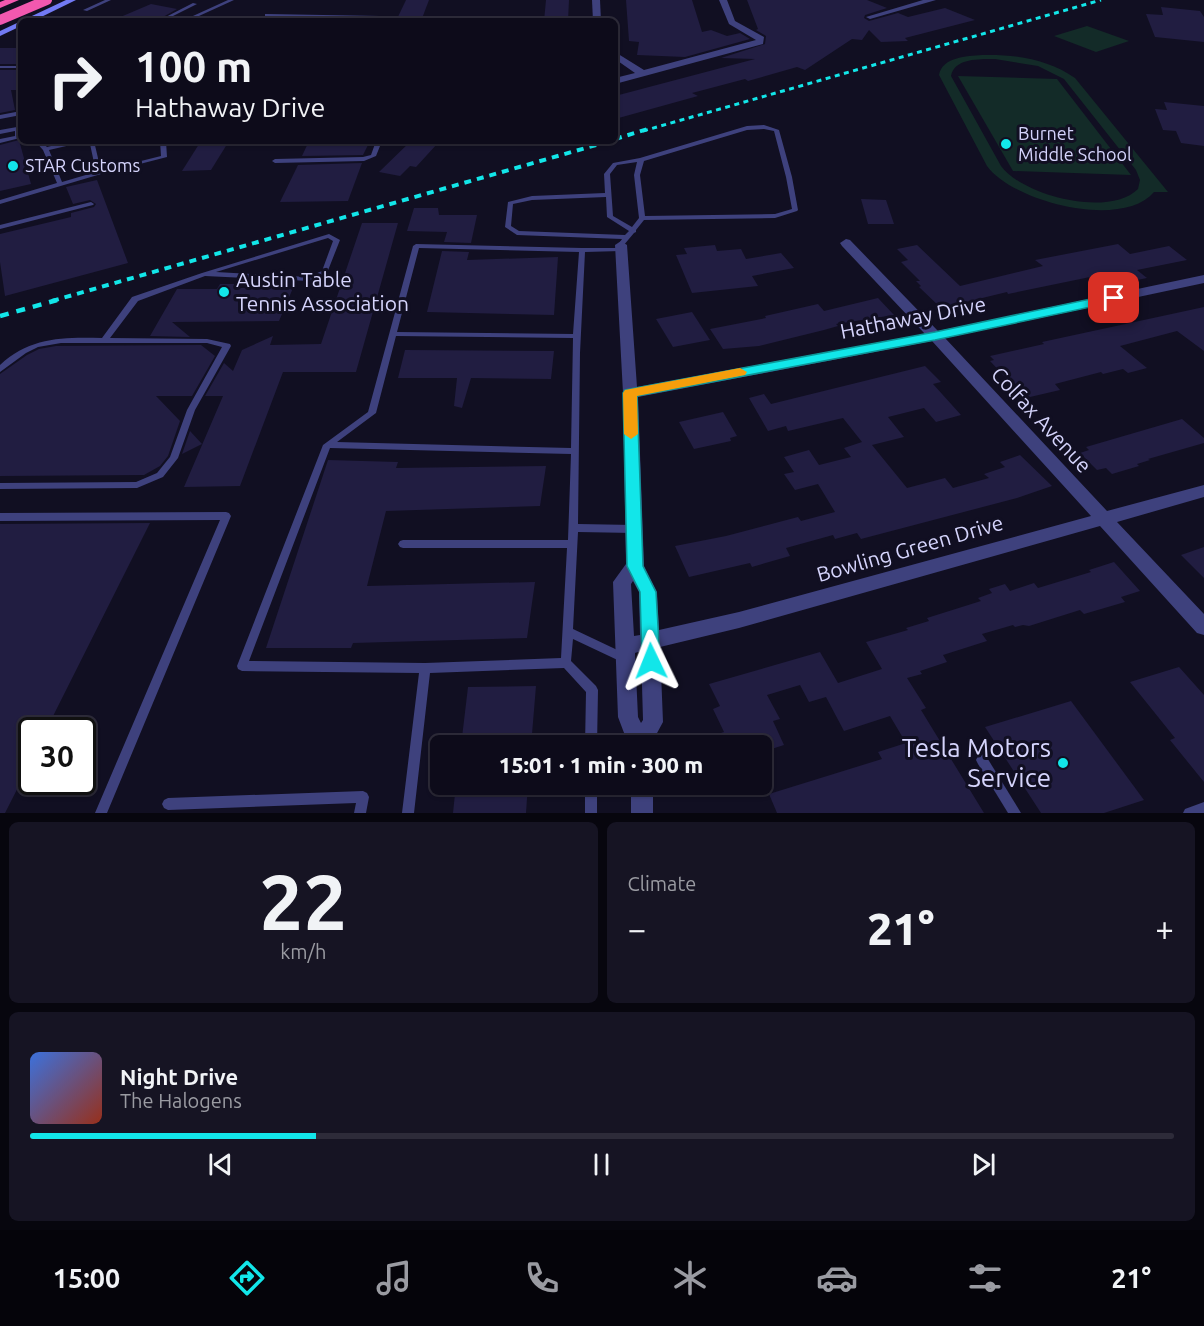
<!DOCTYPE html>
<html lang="en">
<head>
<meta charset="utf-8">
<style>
	body { margin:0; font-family:Ubuntu,sans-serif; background:#161423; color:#f1f3f6; height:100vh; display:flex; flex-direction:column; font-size:22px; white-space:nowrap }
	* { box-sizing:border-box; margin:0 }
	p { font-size:20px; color:#9a9ba2 }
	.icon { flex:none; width:33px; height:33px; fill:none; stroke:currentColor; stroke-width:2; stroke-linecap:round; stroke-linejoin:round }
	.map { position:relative; height:813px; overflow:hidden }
	.details { display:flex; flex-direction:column; gap:9px; padding:9px; background:#07060e; flex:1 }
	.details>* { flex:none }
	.top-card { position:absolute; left:18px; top:18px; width:600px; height:126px; border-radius:9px; box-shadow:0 2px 4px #0004,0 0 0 2px #2d2b39; background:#0d0b1a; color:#f1f3f6; overflow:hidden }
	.speed { position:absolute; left:18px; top:717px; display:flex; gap:12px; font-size:30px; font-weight:700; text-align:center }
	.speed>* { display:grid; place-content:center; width:78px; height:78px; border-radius:50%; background:#0d0b1a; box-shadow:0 2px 4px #0004,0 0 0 2px #2d2b39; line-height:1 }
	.speed .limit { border:3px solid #111; border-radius:9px; background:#fff; color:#111 }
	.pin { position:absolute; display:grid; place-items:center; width:51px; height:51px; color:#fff; margin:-26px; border-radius:12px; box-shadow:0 3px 9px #0006 }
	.me { position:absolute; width:66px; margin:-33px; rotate:358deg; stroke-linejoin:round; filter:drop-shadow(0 0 4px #0008) }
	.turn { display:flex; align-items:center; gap:21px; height:126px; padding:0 18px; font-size:27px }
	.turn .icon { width:78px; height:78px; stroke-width:2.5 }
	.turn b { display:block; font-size:42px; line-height:51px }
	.big { font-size:45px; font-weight:800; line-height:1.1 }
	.details .tile { flex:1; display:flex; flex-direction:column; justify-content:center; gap:9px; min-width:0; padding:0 21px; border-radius:9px; background:#161423 }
	.details .dial { align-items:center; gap:0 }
	.dial b { font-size:78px; line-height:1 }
	.song { display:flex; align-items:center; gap:18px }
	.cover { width:72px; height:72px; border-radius:9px; background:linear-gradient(135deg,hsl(220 70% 55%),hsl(10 70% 35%)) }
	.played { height:6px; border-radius:3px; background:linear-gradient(90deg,#12e6e9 25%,#2d2b39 25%) }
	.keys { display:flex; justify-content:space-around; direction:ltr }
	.heat { display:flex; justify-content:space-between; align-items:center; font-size:33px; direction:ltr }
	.details .tiles { flex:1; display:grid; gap:9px; grid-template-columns:1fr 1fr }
	.tile:last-child { grid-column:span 2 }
	.trip { position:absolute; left:430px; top:735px; width:342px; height:60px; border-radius:9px; background:#0d0b1a; box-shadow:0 2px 4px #0004,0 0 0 2px #2d2b39; font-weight:800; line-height:60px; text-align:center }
	.dock { display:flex; height:96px; justify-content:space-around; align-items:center; background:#05040a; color:#9a9ba2 }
	.dock .icon { width:42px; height:42px }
	.dock .current { color:#12e6e9 }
	.dock b { font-size:27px; color:#f1f3f6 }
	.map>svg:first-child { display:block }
	.green { fill:#132b28; fill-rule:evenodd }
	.building { fill:#211d41 }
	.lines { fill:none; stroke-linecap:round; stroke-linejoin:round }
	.lane { fill:#3e417d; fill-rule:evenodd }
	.street { fill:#3e417d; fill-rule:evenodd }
	.secondary { fill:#727af4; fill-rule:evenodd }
	.highway { fill:#f258af; fill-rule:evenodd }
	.rail-far2 { stroke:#12e6e9; stroke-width:3; stroke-dasharray:5 4.5; stroke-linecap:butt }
	.rail-far1 { stroke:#12e6e9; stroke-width:4; stroke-dasharray:7 6; stroke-linecap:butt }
	.rail { stroke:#12e6e9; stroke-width:4.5; stroke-dasharray:9 8; stroke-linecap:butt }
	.highway-bridge { stroke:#f258af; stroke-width:10 }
	.route { fill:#12e6e9; stroke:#0c9697; stroke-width:1.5 }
	.slow { fill:#f59e0b }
	.poi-dot { fill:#12e6e9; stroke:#110f22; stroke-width:2 }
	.labels { text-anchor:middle; stroke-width:6; stroke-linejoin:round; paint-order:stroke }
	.far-poi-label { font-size:18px; fill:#d5d4fc; stroke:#110f22; text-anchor:start }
	.poi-label { font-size:21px; fill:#d5d4fc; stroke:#110f22; text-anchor:start }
	.street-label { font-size:21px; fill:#d5d4fc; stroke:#110f22 }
	.near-poi-label { font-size:26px; fill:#d5d4fc; stroke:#110f22; text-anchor:end }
</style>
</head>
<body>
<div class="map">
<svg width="1204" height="813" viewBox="0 0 1204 813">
	<rect width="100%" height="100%" fill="#110f22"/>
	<g class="green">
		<polygon points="1087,26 1129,41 1096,52 1054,36"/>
		<path d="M 982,55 C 1014,54 1048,59 1075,78 L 1168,192 L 1154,192 C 1122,230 1013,202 987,166 L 939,75 C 942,57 967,56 982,55 ZM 995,59 L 1038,66 L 1064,79 L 1136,170 L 1140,180 L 1138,189 C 1109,218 1023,196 1001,166 L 951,76 C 954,58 980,59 995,59 Z"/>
		<polygon points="958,76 1057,79 1131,175 1013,171"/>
	</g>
	<g class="building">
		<polygon points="406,0 429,0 421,21 396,21"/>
		<polygon points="546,0 569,0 568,21 544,21"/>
		<polygon points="626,0 692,0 702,32 711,30 727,36 740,33 750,39 685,57 637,55 639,42 629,41"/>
		<polygon points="747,0 867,0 887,8 865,15 864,18 869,21 898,13 908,17 945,8 975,20 905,38 908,41 881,42 869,30 862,40 852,39 805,70 797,67 748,81 745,79 692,93 698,96 615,119 615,96 755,59 721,58 765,44 766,36 756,30 758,29"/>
		<polygon points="151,4 177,9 156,21 111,21"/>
		<polygon points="1161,7 1200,11 1204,17 1204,42 1155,37 1146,14 1163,15"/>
		<rect x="0" y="48" width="21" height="16"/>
		<polygon points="0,70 21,70 21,90 11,90 15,110 0,113"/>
		<polygon points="1164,102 1204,106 1204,146 1181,143 1176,131 1163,130 1155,109 1167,110"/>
		<polygon points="19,140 31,184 0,191 0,145"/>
		<polygon points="201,141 229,141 211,170 182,171"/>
		<polygon points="309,141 370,141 363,155 302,156"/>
		<polygon points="411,141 437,144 416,167 410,166 400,176 379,172"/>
		<polygon points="362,163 348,201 280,202 298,165"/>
		<polygon points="97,180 128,263 5,296 0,262 0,234 71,217 71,213 94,207 96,204 90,200 73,204 66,187"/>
		<polygon points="861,199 886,200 894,224 868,224"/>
		<polygon points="414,208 438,208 439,215 477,215 471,243 444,242 447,232 407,231"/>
		<polygon points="362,223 398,223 356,372 283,372 240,486 184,487 223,396 205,396 224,363 233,371 242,350 273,336 270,345 321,344"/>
		<polygon points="1118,244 1130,254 1169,246 1187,260 1137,270 1147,278 1108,286 1095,276 1008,294 1007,292 941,308 919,287 921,286 916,281 920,281 901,262 908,260 897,249 917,245 960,286 1043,266 1035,260"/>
		<polygon points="715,245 717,251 741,249 746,259 781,253 794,268 752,276 758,286 692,293 676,255 687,254 684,248"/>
		<polygon points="442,251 469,252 467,260 558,257 554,315 427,312"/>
		<polygon points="220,284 236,284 234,288 293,288 279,321 172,322 190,337 150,336 177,289 217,289"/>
		<polygon points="878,298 894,315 836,324 838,326 824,330 759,346 723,349 710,329 766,318 765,316 818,304 824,311"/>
		<polygon points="1204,307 1204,351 1177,331 1120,346 1147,368 1128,373 1123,369 1103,374 1101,372 1055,384 1060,390 1030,397 1023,391 1019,392 990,361 994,360 990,356 1044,344 1042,342"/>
		<polygon points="692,312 710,340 673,347 656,319"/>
		<polygon points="201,345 215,356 192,396 156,396 180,421 168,456 160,466 144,475 0,476 0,374 27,355 39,349 56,346"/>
		<polygon points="405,350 554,351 551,379 471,378 462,408 454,406 457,378 398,378"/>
		<polygon points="925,366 941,382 933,384 961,415 936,422 924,408 888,417 904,437 872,445 907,488 945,478 953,488 989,478 984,474 1005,467 1000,462 1020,455 1052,486 1017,498 861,539 857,533 835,539 833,535 786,548 790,556 752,567 750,563 689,577 675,546 726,536 798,517 801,521 835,512 818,484 795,490 784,474 794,472 784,457 809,450 819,465 851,457 844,448 862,442 843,418 788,431 786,426 768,431 749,398 764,394 771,404"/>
		<polygon points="723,412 737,436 730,438 731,441 694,449 679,422"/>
		<polygon points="1182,419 1204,438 1204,443 1148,459 1150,460 1137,464 1139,466 1112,474 1106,468 1097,470 1080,453 1089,450 1086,447"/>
		<polygon points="190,431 202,444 182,454"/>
		<polygon points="328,460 398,462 396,468 546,466 540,506 386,511 367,586 535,582 527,638 353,643 351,648 266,648"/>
		<polygon points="150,523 46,730 32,730 32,760 5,813 0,813 0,524"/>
		<polygon points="1204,547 1204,578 1181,555"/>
		<polygon points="1114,562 1140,591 1121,597 1125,602 1084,614 1080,610 1029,626 1023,625 1015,627 1013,625 982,634 987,641 943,655 947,662 920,671 922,674 907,678 926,708 921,710 984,813 777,813 769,794 882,759 878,752 906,743 890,716 844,731 826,697 809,702 800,685 767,695 780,719 773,721 784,745 762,752 762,746 694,746 693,742 724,732 713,709 720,706 709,684 820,652 838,683 882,669 866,642 908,630 906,628 929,621 927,618 981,601 978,598 992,593 989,589 1005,584 1010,591 1034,583 1038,588 1091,572 1089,570"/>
		<polygon points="1179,667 1204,695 1204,782 1170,740 1175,738 1130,682"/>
		<polygon points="536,686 531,746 461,746 468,687"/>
		<polygon points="1071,701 1144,800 1104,813 1041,813 985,727"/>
		<polygon points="456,784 528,784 526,813 453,813"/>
	</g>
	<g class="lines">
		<g class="lane">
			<polygon points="105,0 111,0 87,11 83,10"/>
			<polygon points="228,0 234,0 188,21 182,21"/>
			<polygon points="193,3 197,4 163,21 158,21"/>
			<polygon points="267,14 380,16 382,17 380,18 265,16 265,14"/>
			<rect x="0" y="66" width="21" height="2"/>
			<polygon points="21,111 21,115 0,119 0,115"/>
			<path d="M 764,125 L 779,130 L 792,177 L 798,210 L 797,211 L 775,218 L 644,220 L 636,230 L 636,232 L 634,233 L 623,246 L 621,247 L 618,245 L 622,239 L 517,235 L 505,227 L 508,202 L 532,196 L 605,193 L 604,174 L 613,163 L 640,158 L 747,126 ZM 764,129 L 774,131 L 786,177 L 792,209 L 775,214 L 645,216 L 640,175 L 644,161 L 747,130 ZM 637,162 L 634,175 L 639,218 L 632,227 L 613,216 L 610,174 L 617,165 ZM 606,197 L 607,217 L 629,231 L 625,235 L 519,231 L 511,226 L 513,204 L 532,200 Z"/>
			<polygon points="17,127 20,129 20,138 0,143 0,139 15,136 15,131 0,134 0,130"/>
			<path d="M 35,141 L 41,141 L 47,147 L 72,141 L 94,141 L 101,171 L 161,156 L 160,141 L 166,141 L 167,157 L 101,174 L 0,204 L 0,200 L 57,183 L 43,150 ZM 75,144 L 90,144 L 96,172 L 62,182 L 49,150 Z"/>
			<polygon points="376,141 382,141 376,156 364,161 275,163 272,161 275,159 363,157 371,155"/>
			<polygon points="91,202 94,204 93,205 0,229 0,225"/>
			<path d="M 329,234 L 340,240 L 327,273 L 309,281 L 205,276 L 138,301 L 110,338 L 207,339 L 230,344 L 231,346 L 195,410 L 178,458 L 163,477 L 137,488 L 0,489 L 0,483 L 136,482 L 157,473 L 170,457 L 187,410 L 222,347 L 207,343 L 61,343 L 38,347 L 26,353 L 0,372 L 0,365 C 30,337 63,337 102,338 L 132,297 L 202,273 ZM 328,238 L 333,241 L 322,271 L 308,277 L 216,272 Z"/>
			<path d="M 416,244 L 582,248 L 623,248 L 623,250 L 621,251 L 585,252 L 580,353 L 578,524 L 634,525 L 637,526 L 639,529 L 637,532 L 634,533 L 578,532 L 573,629 L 630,656 L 631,659 L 630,662 L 626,664 L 573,639 L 571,661 L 596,686 L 598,690 L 597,746 L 585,746 L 586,692 L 564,668 L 430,673 L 414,813 L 402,813 L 419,673 L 242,671 L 238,669 L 237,666 L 323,445 L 368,412 L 413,246 ZM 419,248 L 579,252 L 573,334 L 397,332 ZM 396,336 L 573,338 L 571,448 L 337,442 L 376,413 ZM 330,448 L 571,454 L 568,540 L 403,540 L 400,541 L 398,544 L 400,547 L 403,548 L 567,548 L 561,658 L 425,663 L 249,661 Z"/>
			<polygon points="226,512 229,513 231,516 107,813 95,813 220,520 0,521 0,513"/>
			<polygon points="982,754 986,756 1021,813 1008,813 978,764 976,760 978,756"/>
			<rect x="585" y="784" width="12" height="29"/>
			<polygon points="363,791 367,793 369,797 366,813 354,813 356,803 168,810 164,808 162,804 164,800 168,798"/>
			<polygon points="1204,802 1204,813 1183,813 1185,809"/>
		</g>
		<g class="street">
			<polygon points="592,0 600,0 601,21 593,21"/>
			<polygon points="719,0 727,0 735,21 764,37 763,44 615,84 615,78 635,73 615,59 615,52 644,70 756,40 729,24"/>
			<polygon points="923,0 936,0 870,19 866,17"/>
			<path d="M 846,239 L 850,240 L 938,331 L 1204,275 L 1204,283 L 945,338 L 1107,511 L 1204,485 L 1204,497 L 1117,522 L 1204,614 L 1204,635 L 1197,633 L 1100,526 L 739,628 L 660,647 L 663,722 L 650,746 L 629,746 L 618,717 L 613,582 L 626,564 L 623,393 L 615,245 L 621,241 L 627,245 L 637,387 L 925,334 L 842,246 L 840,243 ZM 932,341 L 1091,516 L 739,612 L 659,630 L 657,592 L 644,566 L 638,397 ZM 633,581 L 639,592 L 640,635 L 634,636 L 631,584 ZM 641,651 L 643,720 L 641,723 L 638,717 L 635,653 Z"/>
			<rect x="631" y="784" width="22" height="29"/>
		</g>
		<polygon class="secondary" points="66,0 76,0 33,21 21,21 21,26 0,36 0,31"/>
		<polygon class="highway" points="5,0 19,0 0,8 0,2"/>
		<polyline class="rail-far2" points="643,131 1101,0"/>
		<g class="rail-far1">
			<polyline points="615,139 648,129"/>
			<polyline points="52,301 610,141"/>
		</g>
		<polyline class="rail" points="0,316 57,300"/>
		<polyline class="highway-bridge" points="0,20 47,0"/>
	</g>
	<polygon class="route" points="1114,294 1119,296 1119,301 935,340 637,396 643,566 656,592 660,661 657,667 651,669 645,667 642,661 640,592 627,566 623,393 625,390 935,332"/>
	<polygon class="slow" points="740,368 747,372 745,375 637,396 638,434 631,439 624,434 623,393 625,390"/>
	<g class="poi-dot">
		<circle cx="1006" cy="144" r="6"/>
		<circle cx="13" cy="166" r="6"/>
		<circle cx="224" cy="292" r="6"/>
		<circle cx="1063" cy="763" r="6"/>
	</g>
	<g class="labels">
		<g class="far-poi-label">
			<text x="1018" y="140">Burnet<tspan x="1018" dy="21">Middle School</tspan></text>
			<text x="25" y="172">STAR Customs</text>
		</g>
		<g class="poi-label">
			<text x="236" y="287">Austin Table<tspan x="236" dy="24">Tennis Association</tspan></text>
		</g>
		<g class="street-label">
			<text transform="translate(913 318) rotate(-11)" y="7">Hathaway Drive</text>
			<text transform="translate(1041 420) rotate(47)" y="7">Colfax Avenue</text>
			<text transform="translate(910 549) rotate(-16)" y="7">Bowling Green Drive</text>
		</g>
		<g class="near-poi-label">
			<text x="1051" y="757">Tesla Motors<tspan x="1051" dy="30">Service</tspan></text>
		</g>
	</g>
</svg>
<div class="speed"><div class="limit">30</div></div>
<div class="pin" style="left:1114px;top:298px;background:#d93025"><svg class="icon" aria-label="arrive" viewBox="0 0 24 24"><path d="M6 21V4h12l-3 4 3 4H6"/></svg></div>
<svg class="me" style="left:651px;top:661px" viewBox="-20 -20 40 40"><path d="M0-17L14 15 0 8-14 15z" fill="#12e6e9" stroke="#fff" stroke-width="4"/></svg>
<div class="trip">15:01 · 1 min · 300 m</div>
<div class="top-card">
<div class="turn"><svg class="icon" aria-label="right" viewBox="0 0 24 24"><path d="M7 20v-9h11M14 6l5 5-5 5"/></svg><div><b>100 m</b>Hathaway Drive</div></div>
</div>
</div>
<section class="details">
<div class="tiles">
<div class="tile dial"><b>22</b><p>km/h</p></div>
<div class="tile"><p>Climate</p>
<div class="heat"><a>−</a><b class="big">21°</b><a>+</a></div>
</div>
<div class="tile">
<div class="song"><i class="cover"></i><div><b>Night Drive</b><p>The Halogens</p></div></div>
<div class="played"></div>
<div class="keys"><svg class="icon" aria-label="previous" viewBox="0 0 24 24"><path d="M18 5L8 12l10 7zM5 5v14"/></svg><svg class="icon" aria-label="pause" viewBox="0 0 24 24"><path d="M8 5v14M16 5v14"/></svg><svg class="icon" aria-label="next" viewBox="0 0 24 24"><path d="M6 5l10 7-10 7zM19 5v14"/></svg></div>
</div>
</div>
</section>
<nav class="dock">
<b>15:00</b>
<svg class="icon current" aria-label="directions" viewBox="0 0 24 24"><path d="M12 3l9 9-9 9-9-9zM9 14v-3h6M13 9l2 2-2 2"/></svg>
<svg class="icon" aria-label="music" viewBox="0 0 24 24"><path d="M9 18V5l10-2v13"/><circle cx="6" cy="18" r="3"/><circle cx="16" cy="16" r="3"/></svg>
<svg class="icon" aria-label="phone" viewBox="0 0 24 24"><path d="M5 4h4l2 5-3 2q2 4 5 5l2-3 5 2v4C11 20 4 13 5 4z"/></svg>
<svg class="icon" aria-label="climate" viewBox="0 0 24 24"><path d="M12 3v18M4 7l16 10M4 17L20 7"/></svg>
<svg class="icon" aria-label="car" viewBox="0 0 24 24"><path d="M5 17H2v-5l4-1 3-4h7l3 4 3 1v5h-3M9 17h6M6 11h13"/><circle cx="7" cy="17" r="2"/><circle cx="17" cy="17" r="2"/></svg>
<svg class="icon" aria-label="filters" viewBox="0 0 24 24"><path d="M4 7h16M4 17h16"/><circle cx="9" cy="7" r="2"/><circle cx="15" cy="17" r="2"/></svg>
<b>21°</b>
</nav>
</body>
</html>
